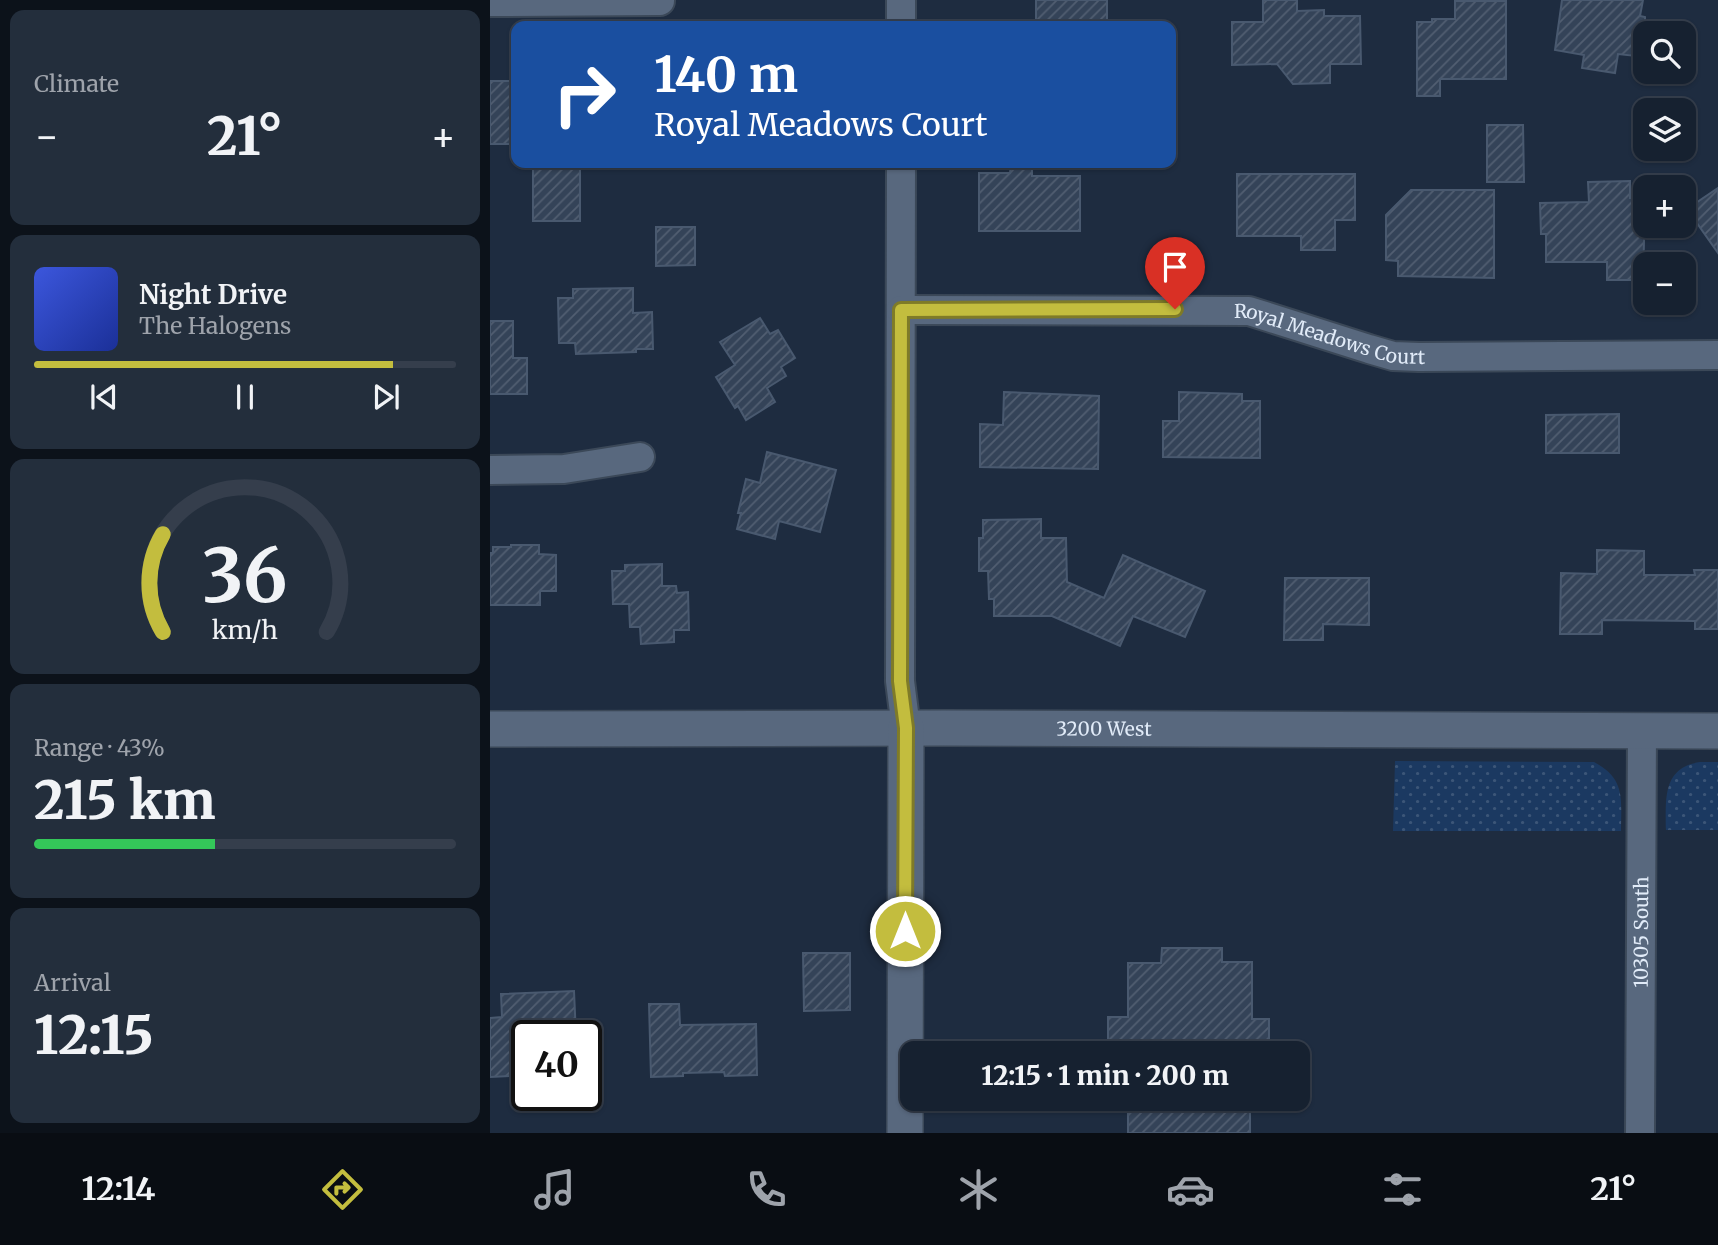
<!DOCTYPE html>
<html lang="en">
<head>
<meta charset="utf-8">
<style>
	body { margin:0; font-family:Merriweather,serif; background:#232e3c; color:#f1f3f6; height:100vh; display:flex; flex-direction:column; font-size:26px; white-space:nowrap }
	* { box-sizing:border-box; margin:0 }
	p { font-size:23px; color:#9ea3ab }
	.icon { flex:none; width:38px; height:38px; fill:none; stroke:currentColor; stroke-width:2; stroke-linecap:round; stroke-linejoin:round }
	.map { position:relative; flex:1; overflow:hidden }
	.sheet { display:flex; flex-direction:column; gap:10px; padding:10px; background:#0c121a; width:490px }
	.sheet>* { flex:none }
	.hud { position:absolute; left:21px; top:21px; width:665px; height:147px; border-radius:14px; box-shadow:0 2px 5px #0004,0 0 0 2px #353e4c; background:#1a4fa0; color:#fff; overflow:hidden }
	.controls { position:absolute; left:1143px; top:21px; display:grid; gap:14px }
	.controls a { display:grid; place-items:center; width:63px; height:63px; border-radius:14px; background:#162130; box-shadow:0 2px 5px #0004,0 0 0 2px #353e4c; font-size:35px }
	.speed { position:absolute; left:21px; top:1020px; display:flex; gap:14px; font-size:35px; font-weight:700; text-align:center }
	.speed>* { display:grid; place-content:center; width:91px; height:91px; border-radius:50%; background:#162130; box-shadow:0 2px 5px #0004,0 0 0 2px #353e4c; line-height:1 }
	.speed .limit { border:4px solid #111; border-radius:10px; background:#fff; color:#111 }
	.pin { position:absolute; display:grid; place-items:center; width:60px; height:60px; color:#fff; margin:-72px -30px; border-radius:50% 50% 50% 0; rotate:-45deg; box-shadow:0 0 7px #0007 }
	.pin .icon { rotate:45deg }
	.me { position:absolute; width:77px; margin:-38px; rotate:0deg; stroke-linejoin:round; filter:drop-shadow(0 0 5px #0008) }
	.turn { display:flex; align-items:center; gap:24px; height:147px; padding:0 28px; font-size:32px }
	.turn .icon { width:91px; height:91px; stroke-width:2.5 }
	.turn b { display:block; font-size:49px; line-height:60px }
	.big { font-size:52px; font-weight:800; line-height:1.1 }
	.sheet .widget { flex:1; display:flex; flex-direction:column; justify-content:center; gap:10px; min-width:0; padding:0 24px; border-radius:14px; background:#232e3c }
	.sheet .dial { align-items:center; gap:0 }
	.dial svg { height:182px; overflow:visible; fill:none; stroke:#353e4c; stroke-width:7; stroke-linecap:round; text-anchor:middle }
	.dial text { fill:#f1f3f6; stroke:none }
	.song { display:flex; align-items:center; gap:21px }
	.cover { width:84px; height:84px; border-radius:10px; background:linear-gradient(135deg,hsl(230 70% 55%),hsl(230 70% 35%)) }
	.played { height:7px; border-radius:4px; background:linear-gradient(90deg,#c3bd3e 85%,#353e4c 85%) }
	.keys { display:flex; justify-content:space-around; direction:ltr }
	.heat { display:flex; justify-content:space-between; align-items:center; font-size:38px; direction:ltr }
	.charge { height:10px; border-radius:5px; background:linear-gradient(90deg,#34c759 43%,#353e4c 0) }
	.trip { position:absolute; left:410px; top:1041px; width:410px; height:70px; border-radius:14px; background:#162130; box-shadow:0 2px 5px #0004,0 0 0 2px #353e4c; font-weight:800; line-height:70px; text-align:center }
	.dock { display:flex; height:112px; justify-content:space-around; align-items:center; background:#090d13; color:#9ea3ab }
	.dock .icon { width:49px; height:49px }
	.dock .active { color:#c3bd3e }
	.dock b { font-size:32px; color:#f1f3f6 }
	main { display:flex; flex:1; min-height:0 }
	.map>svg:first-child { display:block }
	.grass { fill:url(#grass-dots) }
	.building { fill:url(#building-hatch); stroke:#49596f; stroke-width:2 }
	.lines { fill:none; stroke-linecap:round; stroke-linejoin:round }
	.minor-casing { stroke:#3b4858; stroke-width:32 }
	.tertiary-casing { stroke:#3b4858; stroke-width:38 }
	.minor { stroke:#58687e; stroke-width:28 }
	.tertiary { stroke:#58687e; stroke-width:35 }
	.route-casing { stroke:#7f7b28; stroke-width:18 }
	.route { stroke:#c3bd3e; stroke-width:12 }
	.labels { text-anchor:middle; stroke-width:7; stroke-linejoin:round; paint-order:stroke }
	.street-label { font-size:19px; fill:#e1ebf8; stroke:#152235 }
</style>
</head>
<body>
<main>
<section class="sheet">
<div class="widget"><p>Climate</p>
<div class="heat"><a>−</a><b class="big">21°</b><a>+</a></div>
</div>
<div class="widget">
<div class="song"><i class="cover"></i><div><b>Night Drive</b><p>The Halogens</p></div></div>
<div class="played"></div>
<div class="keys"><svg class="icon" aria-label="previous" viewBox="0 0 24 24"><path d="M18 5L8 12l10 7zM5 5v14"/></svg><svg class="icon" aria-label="pause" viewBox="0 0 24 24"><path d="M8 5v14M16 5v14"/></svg><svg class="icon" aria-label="next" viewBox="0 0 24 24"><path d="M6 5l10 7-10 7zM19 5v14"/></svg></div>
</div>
<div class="widget dial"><svg viewBox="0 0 100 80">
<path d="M14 69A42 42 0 1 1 86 69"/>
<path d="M14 69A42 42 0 0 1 14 26" stroke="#c3bd3e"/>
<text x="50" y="56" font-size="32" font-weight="700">36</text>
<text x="50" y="72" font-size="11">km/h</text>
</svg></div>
<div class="widget"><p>Range · 43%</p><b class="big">215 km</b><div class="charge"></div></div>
<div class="widget"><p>Arrival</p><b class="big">12:15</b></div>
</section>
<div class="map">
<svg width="1228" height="1133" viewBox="0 0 1228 1133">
	<defs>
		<pattern id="grass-dots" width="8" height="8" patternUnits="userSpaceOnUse" patternTransform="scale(1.75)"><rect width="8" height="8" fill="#1b3961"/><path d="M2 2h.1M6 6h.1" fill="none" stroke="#3c5678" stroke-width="1.8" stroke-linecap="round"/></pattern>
		<pattern id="building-hatch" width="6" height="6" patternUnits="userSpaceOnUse" patternTransform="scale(1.75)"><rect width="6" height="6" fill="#344358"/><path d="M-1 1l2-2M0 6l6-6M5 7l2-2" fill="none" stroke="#515e71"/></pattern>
	</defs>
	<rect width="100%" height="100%" fill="#1e2c40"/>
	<g class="grass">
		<path d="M 905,761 L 1104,762 C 1136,779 1131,799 1131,831 L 903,831 Z"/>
		<path d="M 1210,762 L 1228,762 L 1228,830 L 1176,830 C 1176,799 1172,768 1210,762 Z"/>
	</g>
	<g class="building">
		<rect x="546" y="0" width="71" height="26"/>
		<polygon points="773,0 807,0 807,11 834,10 834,16 870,16 871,64 840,64 840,83 803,84 787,64 742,65 742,22 773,22"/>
		<polygon points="1072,0 1153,0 1150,16 1155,17 1155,57 1128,54 1125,73 1092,68 1094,55 1065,50"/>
		<polygon points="965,1 1016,1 1016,79 950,79 950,96 927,96 927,22 942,22 942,19 965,19"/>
		<rect x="0" y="81" width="26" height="63"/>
		<polygon points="997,125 1033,125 1034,182 997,182"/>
		<polygon points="521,163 542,163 542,176 590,176 590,231 489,231 489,173 520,173"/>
		<rect x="43" y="164" width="47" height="57"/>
		<polygon points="747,174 865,174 865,220 845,220 845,250 811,250 811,236 747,236"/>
		<polygon points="1140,181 1140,198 1152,198 1152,203 1155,203 1153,280 1117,280 1117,262 1056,262 1056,234 1051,234 1050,203 1099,202 1098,182"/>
		<polygon points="1228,188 1228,253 1197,209"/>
		<polygon points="921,190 1004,190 1004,278 908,276 908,261 896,260 896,215"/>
		<polygon points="166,227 205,227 205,265 166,266"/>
		<polygon points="143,288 143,313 162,312 163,349 146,349 146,352 86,354 85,343 69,343 68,298 83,298 83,289"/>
		<polygon points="270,318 280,334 288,330 305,358 291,367 296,376 277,388 285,402 256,420 248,406 245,408 226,377 245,365 230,342"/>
		<polygon points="0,321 23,321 23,358 37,358 37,394 0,394"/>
		<polygon points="514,392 609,396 608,469 490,467 490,424 513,425"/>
		<polygon points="689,392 752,394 752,401 770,401 770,458 673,457 673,421 689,421"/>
		<polygon points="1129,414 1129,453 1056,453 1056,415"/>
		<polygon points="277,452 346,470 330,532 289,521 285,539 247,529 251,513 248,513 256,479 270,483"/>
		<polygon points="551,519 551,538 576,538 577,582 614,598 633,555 715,591 695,637 643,616 630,646 562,616 504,616 504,599 499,599 498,571 489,571 489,538 493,538 493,520"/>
		<polygon points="21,545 49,545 49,554 66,555 66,591 50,591 50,605 0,605 0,553 3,553 3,547 21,547"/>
		<polygon points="1107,550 1154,551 1154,575 1205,575 1204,570 1228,570 1228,629 1205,629 1205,621 1112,620 1112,634 1070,634 1071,573 1107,574"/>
		<polygon points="172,564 172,586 186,586 187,593 198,592 199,630 184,630 184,642 151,644 150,627 140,627 139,604 123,604 122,571 135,571 135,565"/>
		<polygon points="795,578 879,578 879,625 833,624 833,640 794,640"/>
		<polygon points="672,948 732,948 732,962 762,962 762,1019 779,1019 779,1054 618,1054 618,1017 638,1017 638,963 671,963"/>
		<polygon points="313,953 360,953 360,1010 314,1011"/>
		<polygon points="84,991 86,1036 37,1036 37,1075 0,1077 0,1018 12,1017 11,994"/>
		<polygon points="159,1004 189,1004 190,1025 266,1024 267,1075 235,1076 234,1072 193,1073 193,1076 161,1077"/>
		<rect x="638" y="1099" width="122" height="34"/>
	</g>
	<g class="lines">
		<g class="minor-casing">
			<g id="minor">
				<polyline points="0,2 170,1"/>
				<polyline points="411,26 411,0"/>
				<polyline points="411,163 410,681 416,728"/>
				<path id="s1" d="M 411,310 L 759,311 L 879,349 L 903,356 L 929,357 L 1228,355"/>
				<polyline points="0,470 74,469 150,457"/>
				<path id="s2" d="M 1150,1133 L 1152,731"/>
			</g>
		</g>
		<g class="tertiary-casing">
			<g id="tertiary">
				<path id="s3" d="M 0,729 L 454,728 L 1228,731"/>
				<polyline points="415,1133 416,728"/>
			</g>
		</g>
		<use href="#minor" class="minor"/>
		<use href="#tertiary" class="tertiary"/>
	</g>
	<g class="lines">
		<g class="route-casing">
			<polyline id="route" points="415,931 416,728 410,681 411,310 685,309"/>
		</g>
		<use href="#route" class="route"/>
	</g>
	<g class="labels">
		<g class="street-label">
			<text dy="7" stroke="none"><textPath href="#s1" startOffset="432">Royal Meadows Court</textPath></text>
			<text dy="7" stroke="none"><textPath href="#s3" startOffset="614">3200 West</textPath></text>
			<text dy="7" stroke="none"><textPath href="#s2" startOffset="201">10305 South</textPath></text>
		</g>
	</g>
</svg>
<div class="controls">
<a><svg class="icon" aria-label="search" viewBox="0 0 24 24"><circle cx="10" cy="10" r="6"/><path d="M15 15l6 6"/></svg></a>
<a><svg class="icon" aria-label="layers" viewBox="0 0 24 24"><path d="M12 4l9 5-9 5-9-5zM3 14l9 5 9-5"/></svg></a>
<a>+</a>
<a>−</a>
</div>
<div class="speed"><div class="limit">40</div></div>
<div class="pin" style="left:685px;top:309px;background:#d93025"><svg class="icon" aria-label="arrive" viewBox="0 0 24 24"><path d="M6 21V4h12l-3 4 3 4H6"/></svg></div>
<svg class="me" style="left:415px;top:931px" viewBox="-20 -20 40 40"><circle r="17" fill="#c3bd3e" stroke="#fff" stroke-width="3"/><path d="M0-11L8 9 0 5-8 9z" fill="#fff"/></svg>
<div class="trip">12:15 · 1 min · 200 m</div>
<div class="hud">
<div class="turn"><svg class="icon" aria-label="right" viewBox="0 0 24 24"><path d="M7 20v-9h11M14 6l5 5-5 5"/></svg><div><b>140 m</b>Royal Meadows Court</div></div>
</div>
</div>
</main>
<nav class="dock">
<b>12:14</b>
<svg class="icon active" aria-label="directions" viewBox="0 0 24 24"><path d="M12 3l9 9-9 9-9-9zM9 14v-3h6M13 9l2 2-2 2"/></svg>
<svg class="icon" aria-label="music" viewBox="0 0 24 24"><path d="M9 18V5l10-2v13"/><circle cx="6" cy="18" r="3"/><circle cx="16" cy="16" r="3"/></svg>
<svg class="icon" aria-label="phone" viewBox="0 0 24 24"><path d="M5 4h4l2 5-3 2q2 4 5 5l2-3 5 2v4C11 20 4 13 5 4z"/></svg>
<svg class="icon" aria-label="climate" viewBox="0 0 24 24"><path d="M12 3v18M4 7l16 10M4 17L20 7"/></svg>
<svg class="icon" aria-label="car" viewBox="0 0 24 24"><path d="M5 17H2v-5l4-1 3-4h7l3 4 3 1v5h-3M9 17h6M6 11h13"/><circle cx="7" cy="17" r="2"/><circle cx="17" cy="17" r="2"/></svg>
<svg class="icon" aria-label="filters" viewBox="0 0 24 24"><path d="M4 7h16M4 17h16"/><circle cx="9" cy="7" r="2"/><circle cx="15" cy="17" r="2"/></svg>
<b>21°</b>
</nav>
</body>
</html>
